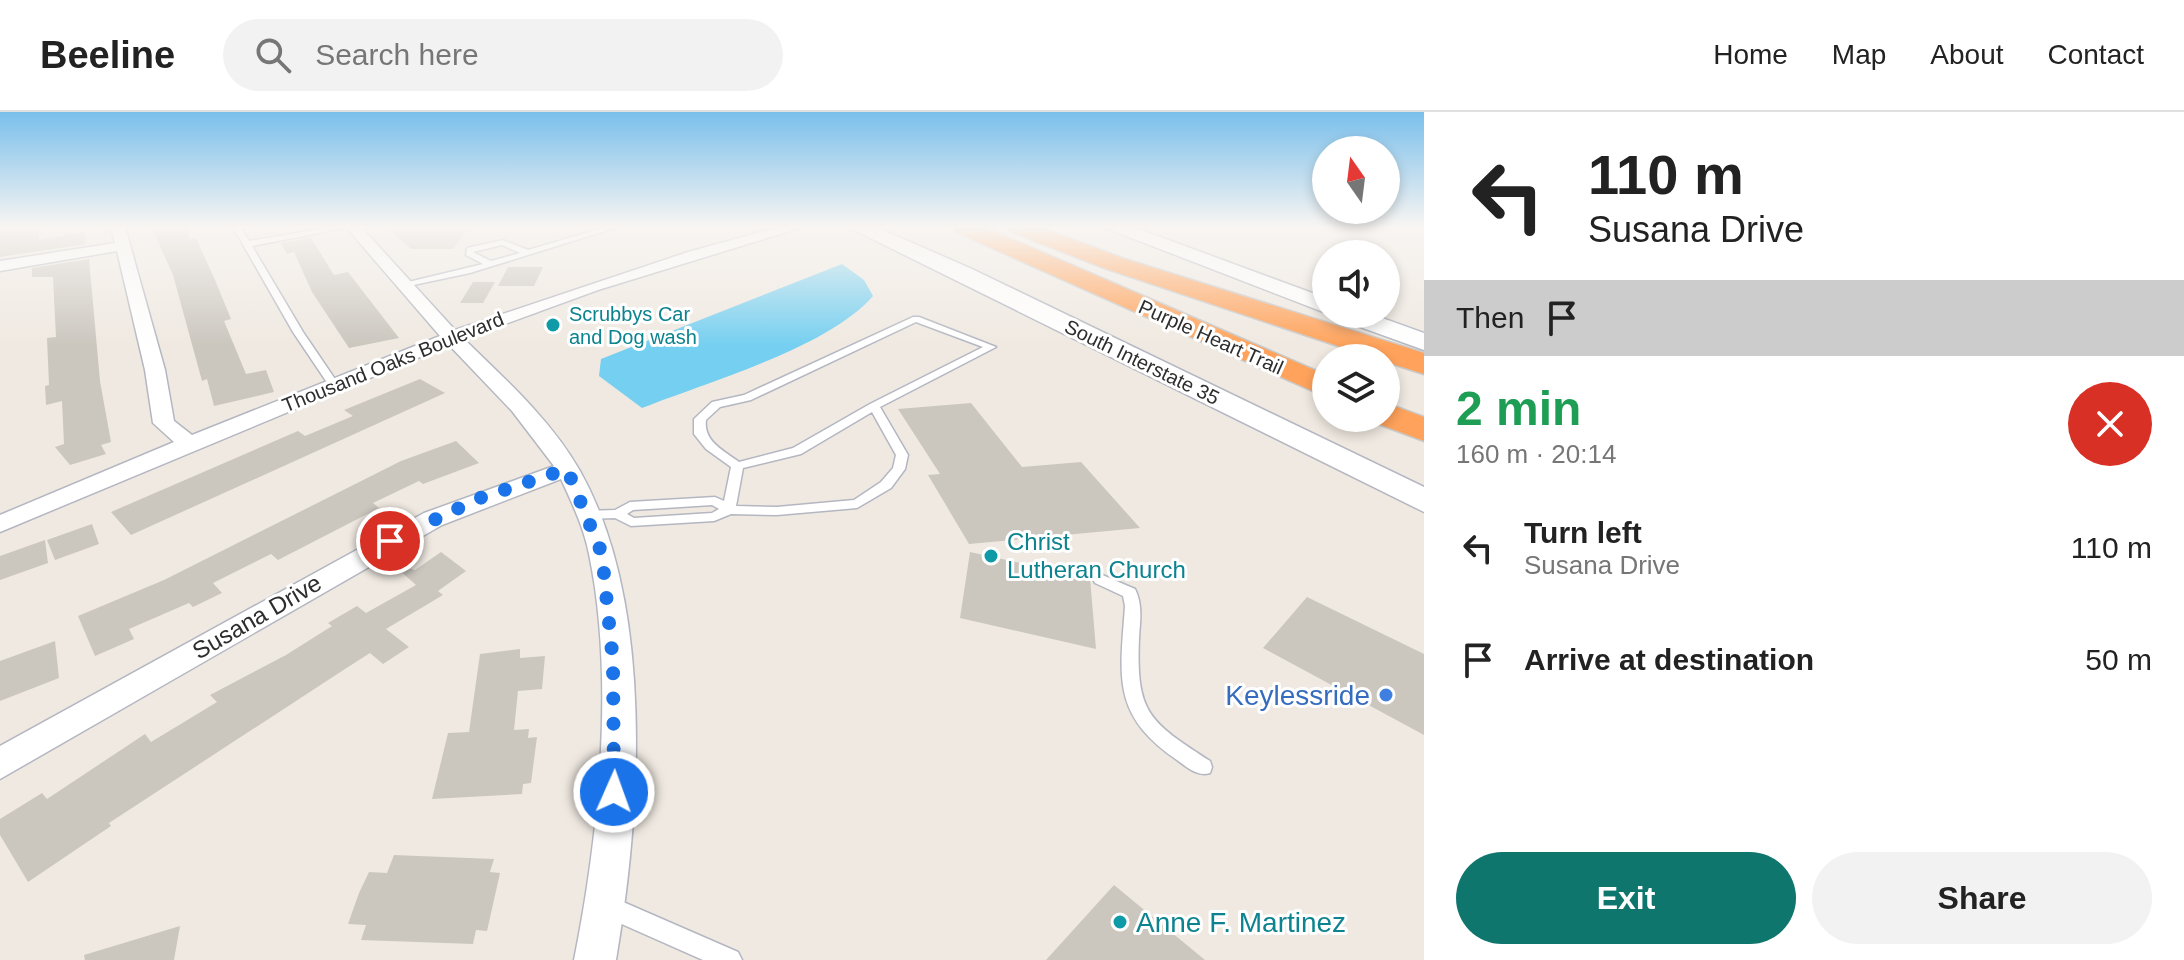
<!DOCTYPE html>
<meta charset="utf-8">
<style>
:root{--surface:#fff;--page:#f2f2f2;--text:#222;--muted:#767676;--line:#e0e0e0;--accent:#0f766e}
body{margin:0;font-family:Helvetica,sans-serif;background:var(--page);color:var(--text);height:100vh;display:flex;flex-direction:column;font-size:30px;white-space:nowrap}
*{box-sizing:border-box;margin:0}
p{font-size:26px;color:var(--muted)}
.icon{flex:none;width:44px;height:44px;fill:none;stroke:currentColor;stroke-width:2;stroke-linecap:round;stroke-linejoin:round}
.map{position:relative;flex:1;overflow:hidden}
.details{display:flex;flex-direction:column;background:var(--surface);width:760px}
.details>*{flex:none}
.guide{background:#fff;color:var(--text);overflow:hidden}
.needle{width:52px;rotate:346deg}
.fabs{position:absolute;left:1312px;top:24px;display:grid;gap:16px}
.fabs a{display:grid;place-items:center;width:88px;height:88px;border-radius:50%;background:var(--surface);box-shadow:0 4px 12px #0003;font-size:40px}
.pin{position:absolute;display:grid;place-items:center;width:68px;height:68px;color:#fff;margin:-34px;border:4px solid #fff;border-radius:50%;box-shadow:0 2px 8px #0007}
.me{position:absolute;width:88px;margin:-44px;rotate:2deg;stroke-linejoin:round;filter:drop-shadow(0 0 6px #0008)}
.turn{display:flex;align-items:center;gap:28px;height:168px;padding:0 32px;font-size:36px}
.turn .icon{width:104px;height:104px;stroke-width:2.5}
.turn b{display:block;font-size:56px;line-height:68px}
.then{display:flex;align-items:center;height:76px;padding:0 32px;background:#0003;gap:16px;font-size:30px}
.round{display:grid;place-items:center;flex:none;width:84px;height:84px;border-radius:42px;background:var(--page)}
.summary{display:flex;align-items:center;justify-content:space-between;height:136px;padding:0 32px}
h1{font-size:48px;font-weight:600;line-height:60px;color:#1e9e55}
.action{display:flex;gap:16px;margin-top:auto;padding:16px 32px}
.action a{flex:1;height:92px;border-radius:48px;background:var(--accent);color:#fff;font-size:32px;font-weight:600;line-height:92px;text-align:center}
.action a+a{background:var(--page);color:var(--text)}
ul{padding:0;list-style:none}
li{display:flex;align-items:center;gap:24px;height:112px;padding:0 32px}
li div{flex:1}
li b{display:block;font-size:30px}
li em{font-style:normal}
header{display:flex;align-items:center;gap:48px;box-sizing:border-box;height:112px;padding:0 40px;background:var(--surface);border-bottom:2px solid var(--line)}
header strong{font-size:38px}
nav{display:flex;gap:44px;margin-inline-start:auto;font-size:28px}
.search{width:560px;height:72px;background:var(--page);display:flex;align-items:center;gap:20px;box-sizing:border-box;padding:0 28px;border-radius:44px;color:var(--muted);font-size:30px}
main{display:flex;flex:1;min-height:0}
.map>svg:first-child{display:block}
</style>
<header>
<strong>Beeline</strong>
<div class="search"><svg class="icon" aria-label="search" viewBox="0 0 24 24"><circle cx="10" cy="10" r="6"/><path d="M15 15l6 6"/></svg>Search here</div>
<nav><a>Home</a><a>Map</a><a>About</a><a>Contact</a></nav>
</header>
<main>
<div class="map">
<svg width="1424" height="848" viewBox="0 0 1424 848">
<rect width="100%" height="100%" fill="#efe9e1"/>
<!-- water -->
<path fill="#75cff0" d="M842 152 864 168 873 184C828 236 707 270 642 296L599 264 601 247Z"/>
<!-- building -->
<path fill="#cbc7bf" d="M0 115H39V128L84 120 86 132 0 145Z
M185 115 190 127 196 126 215 168 231 207 224 209 246 262 266 258 274 280 214 294 207 267 202 269 173 163 153 118Z
M387 115H469L453 137H411Z
M311 126 334 163 348 160 399 226 349 236 312 180 294 140 287 142 281 131Z
M89 147 100 269 111 330 101 333 106 342 70 353 55 335 64 332 62 289 46 293 45 274 49 273 47 226 56 225 53 165H32V156Z
M508 155H543L534 174H498Z
M473 170H495L483 191H460Z
M420 267 445 281 131 423 111 400 298 319 305 324 353 304 344 298Z
M971 291 1022 355 1081 350 1140 416 969 432 928 363 940 362 898 297Z
M456 329 479 351 423 372 419 369 373 391 379 396 278 448 271 442 213 471 222 481 193 495 189 491 129 517 134 527 95 544 78 504 164 468 401 349Z
M92 412 99 432 55 448 47 428Z
M45 428 48 451 0 468V444Z
M441 440 466 459 438 479 443 483 386 517 409 535 383 552 370 541 345 557 109 711 111 714 28 770 0 723V707L42 681 47 687 145 622 151 630 217 590 210 583 286 543 332 514 328 511 357 494 366 501 416 473 390 450 415 458Z
M970 440 1090 466 1096 537 960 506Z
M1307 485 1424 542V623L1263 536Z
M55 529 59 566 0 589V549Z
M520 537V546L545 544 542 577 518 579 514 618 529 617 528 626 537 625 531 671 523 672 522 682 432 687 448 621 469 620 480 542Z
M394 743 494 747 490 760 500 761 487 819 476 818 473 832 361 828 366 813 348 812 359 781 369 760 387 761Z
M1114 773 1205 848H1046Z
M180 814 174 848H85L84 843Z"/>
<g fill="none" stroke-linecap="round" stroke-linejoin="round">
<!-- lane casing -->
<g stroke="#b4b7c1" stroke-width="3">
<path id="lane" d="M233 115H241L249 129 333 115H351L252 134 303 220 339 273 338 275H330L293 220Z
M606 115H618L470 161 404 175 400 172 483 152 466 143 467 136 503 128 528 138ZM502 133 520 141 491 149 473 140Z
M913 205H919L996 235 880 295 908 343 905 357 891 376 857 396 777 403 731 402 714 409 631 414 615 406 586 407 579 403 586 399 615 398 630 390 715 385 724 389 731 355 706 337 694 322V307L712 290 744 283ZM916 210 983 235 870 292 793 336 739 350C724 339 703 329 706 308L720 295 751 288ZM872 300 896 343 893 356 881 370 854 388 777 395 736 394 743 356 801 342ZM712 393 719 397 712 401 634 406 627 402 633 398Z
M1100 462 1135 477C1143 493 1140 509 1139 526 1136 601 1148 609 1210 649L1212 655 1210 661C1197 665 1187 655 1177 648 1111 603 1120 565 1125 494L1123 484 1095 471 1093 467Z
M607 783 738 840 742 848H703L599 802 596 794 599 786Z"/>
</g>
<!-- street casing -->
<g stroke="#b4b7c1" stroke-width="3">
<path id="street" d="M111 115H125L165 258 174 309 192 323 440 224 346 115H361L455 218 688 140 779 115H803L598 178 464 227C505 267 551 308 580 359 655 492 641 701 616 848H574C599 724 615 566 589 442 584 416 572 391 561 367L442 413 0 667V634L424 401 554 354 512 299 449 233 0 420V403L174 330 153 311 145 258 117 139 0 159V149L115 131Z"/>
</g>
<!-- secondary casing -->
<g stroke="#b4b7c1" stroke-width="3">
<path id="secondary" d="M848 115H876L972 157 1424 375V400Z
M1103 115H1133L1326 186V201Z
M1334 202H1371L1424 221V238L1338 207Z"/>
</g>
<!-- highway casing -->
<g stroke="#c9c9c9" stroke-width="3">
<path id="highway" d="M953 115H984L1326 263V285L956 120Z
M1008 115H1041L1122 146 1424 241V262L1386 250V246H1374L1104 156 1011 120Z
M1386 291 1424 305V329L1373 310 1371 306H1386Z"/>
</g>
<!-- lane -->
<use href="#lane" fill="#fff" fill-rule="evenodd"/>
<!-- street -->
<use href="#street" fill="#fff" fill-rule="evenodd"/>
<!-- secondary -->
<use href="#secondary" fill="#fff" fill-rule="evenodd"/>
<!-- highway -->
<use href="#highway" fill="#ffa35c" fill-rule="evenodd"/>
</g>
<!-- sky -->
<linearGradient id="sky" x2="0" y2="1"><stop stop-color="#7abfeb"/><stop offset="0.49" stop-color="#f8f5f2"/><stop offset="1" stop-color="#f8f5f2" stop-opacity="0"/></linearGradient>
<rect width="1424" height="234" fill="url(#sky)"/>
<g fill="none" stroke-linecap="round" stroke-linejoin="round">
<!-- route -->
<path stroke="#1a73e8" stroke-width="14" stroke-dasharray="0 25.2" d="M390 429 480 386 567 357 602 442 613 550 614 680"/>
</g>
<!-- markers -->
<g fill="#0f9aa8" stroke="#fff" stroke-width="3">
<circle cx="553" cy="213" r="8"/>
<circle cx="991" cy="444" r="8"/>
<circle cx="1120" cy="810" r="8"/>
</g>
<circle fill="#3f7fe0" stroke="#fff" stroke-width="3" cx="1386" cy="583" r="8"/>
<g text-anchor="middle" stroke-width="6" stroke-linejoin="round" paint-order="stroke">
<!-- far-culture labels -->
<g font-size="20" fill="#0d838f" stroke="#fff" text-anchor="start">
<text x="569" y="209">Scrubbys Car<tspan x="569" dy="23">and Dog wash</tspan></text>
</g>
<!-- far-street labels -->
<g font-size="20" fill="#2e2e2e" stroke="#fff">
<text transform="translate(1211 225) rotate(24)" y="7">Purple Heart Trail</text>
<text transform="translate(393 250) rotate(-22)" y="7">Thousand Oaks Boulevard</text>
<text transform="translate(1142 250) rotate(26)" y="7">South Interstate 35</text>
</g>
<!-- culture labels -->
<g font-size="24" fill="#0d838f" stroke="#fff" text-anchor="start">
<text x="1007" y="438">Christ<tspan x="1007" dy="28">Lutheran Church</tspan></text>
</g>
<!-- street labels -->
<g font-size="24" fill="#2e2e2e" stroke="#fff">
<text transform="translate(257 505) rotate(-30)" y="8">Susana Drive</text>
</g>
<!-- near-shop labels -->
<g font-size="28" fill="#366cbe" stroke="#fff" text-anchor="end">
<text x="1370" y="593">Keylessride</text>
</g>
<!-- near-culture labels -->
<g font-size="28" fill="#0d838f" stroke="#fff" text-anchor="start">
<text x="1136" y="820">Anne F. Martinez</text>
</g>
</g>
</svg>
<div class="fabs">
<a><svg class="needle" viewBox="-14 -14 28 28"><path d="M0-13l5 13h-10z" fill="#e53935"/><path d="M0 13l5-13h-10z" fill="#767676"/></svg></a>
<a><svg class="icon" aria-label="sound" viewBox="0 0 24 24"><path d="M4 9h4l5-4v14l-5-4H4zM17 9q2 3 0 6"/></svg></a>
<a><svg class="icon" aria-label="layers" viewBox="0 0 24 24"><path d="M12 4l9 5-9 5-9-5zM3 14l9 5 9-5"/></svg></a>
</div>
<div class="pin" style="left:390px;top:429px;background:#d93025"><svg class="icon" aria-label="arrive" viewBox="0 0 24 24"><path d="M6 21V4h12l-3 4 3 4H6"/></svg></div>
<svg class="me" style="left:614px;top:680px" viewBox="-20 -20 40 40"><circle r="17" fill="#1a73e8" stroke="#fff" stroke-width="3"/><path d="M0-11L8 9 0 5-8 9z" fill="#fff"/></svg>
</div>
<section class="details">
<div class="guide">
<div class="turn"><svg class="icon" aria-label="left" viewBox="0 0 24 24"><path d="M17 20v-9H6M10 6l-5 5 5 5"/></svg><div><b>110 m</b>Susana Drive</div></div>
<div class="then">Then<svg class="icon" aria-label="arrive" viewBox="0 0 24 24"><path d="M6 21V4h12l-3 4 3 4H6"/></svg></div>
</div>
<div class="summary"><div><h1>2 min</h1><p>160 m · 20:14</p></div><a class="round" style="background:#d93025;color:#fff"><svg class="icon" aria-label="close" viewBox="0 0 24 24"><path d="M6 6l12 12M18 6L6 18"/></svg></a></div>
<ul>
<li><svg class="icon" aria-label="left" viewBox="0 0 24 24"><path d="M17 20v-9H6M10 6l-5 5 5 5"/></svg><div><b>Turn left</b><p>Susana Drive</p></div><em>110 m</em></li>
<li><svg class="icon" aria-label="arrive" viewBox="0 0 24 24"><path d="M6 21V4h12l-3 4 3 4H6"/></svg><div><b>Arrive at destination</b></div><em>50 m</em></li>
</ul>
<div class="action"><a>Exit</a><a>Share</a></div>
</section>
</main>
